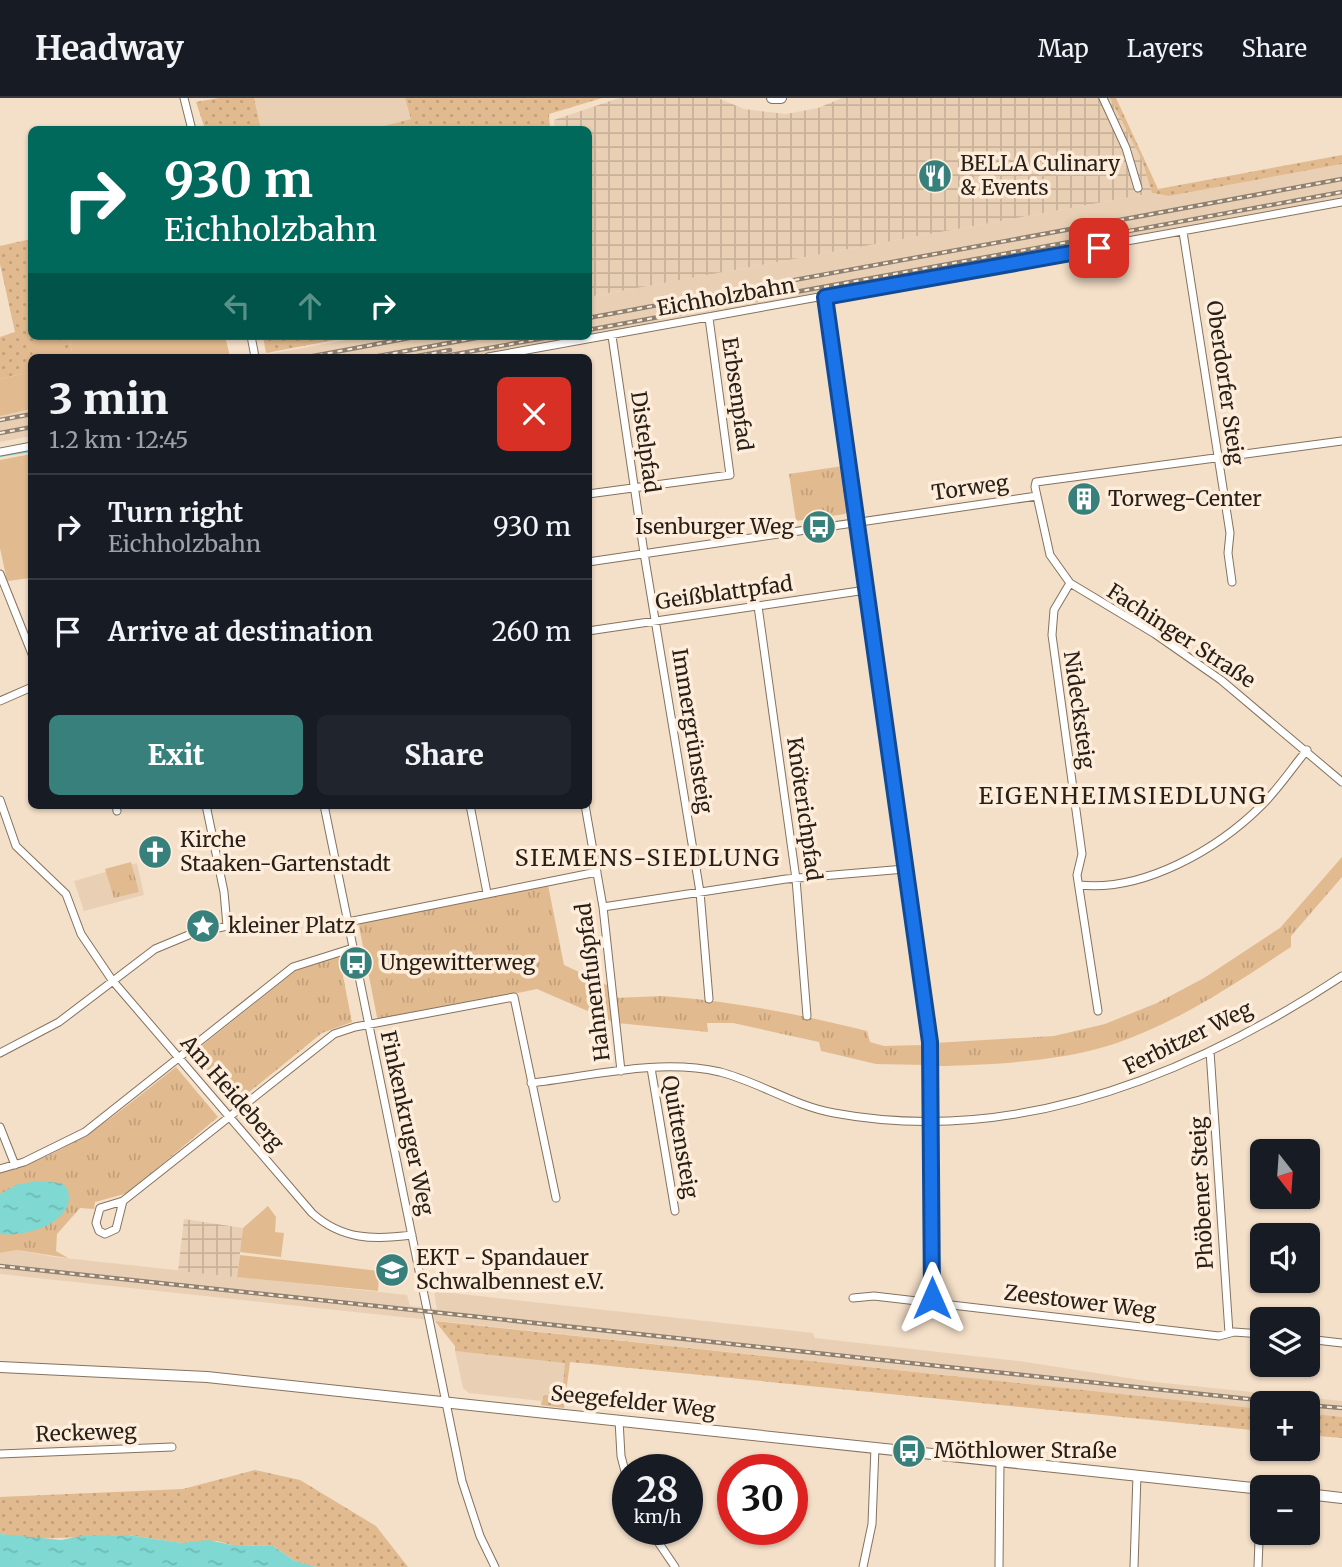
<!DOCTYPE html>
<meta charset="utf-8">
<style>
:root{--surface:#171b24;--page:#20242c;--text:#f1f3f6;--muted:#9ea1a6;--line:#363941;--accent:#38807b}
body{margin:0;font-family:Merriweather,serif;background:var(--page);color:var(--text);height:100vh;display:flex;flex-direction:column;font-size:26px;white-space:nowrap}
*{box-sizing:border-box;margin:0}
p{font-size:23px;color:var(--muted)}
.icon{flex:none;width:38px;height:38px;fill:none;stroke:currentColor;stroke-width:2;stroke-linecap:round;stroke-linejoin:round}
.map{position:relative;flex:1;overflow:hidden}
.details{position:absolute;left:28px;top:256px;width:564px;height:455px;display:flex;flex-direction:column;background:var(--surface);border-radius:10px;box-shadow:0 2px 5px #0004}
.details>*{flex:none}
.hud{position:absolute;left:28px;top:28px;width:564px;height:214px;border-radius:10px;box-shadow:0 2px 5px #0004;background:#00695c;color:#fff;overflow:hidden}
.needle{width:46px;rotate:163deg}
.controls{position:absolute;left:1250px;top:1041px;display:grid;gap:14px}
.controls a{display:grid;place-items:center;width:70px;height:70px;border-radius:10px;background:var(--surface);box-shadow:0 2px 5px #0004;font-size:35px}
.speed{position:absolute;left:612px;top:1356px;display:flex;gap:14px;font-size:35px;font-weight:700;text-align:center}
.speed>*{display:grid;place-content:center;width:91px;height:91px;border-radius:50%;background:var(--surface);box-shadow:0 2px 5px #0004;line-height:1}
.speed small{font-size:18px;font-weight:400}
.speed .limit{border:10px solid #d22;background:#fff;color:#111}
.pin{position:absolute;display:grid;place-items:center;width:60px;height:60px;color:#fff;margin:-30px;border-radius:14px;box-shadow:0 4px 10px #0006}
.me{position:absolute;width:77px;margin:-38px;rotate:0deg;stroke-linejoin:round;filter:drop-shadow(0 0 5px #0008)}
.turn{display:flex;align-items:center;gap:24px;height:147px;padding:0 21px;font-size:32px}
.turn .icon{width:91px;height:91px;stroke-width:2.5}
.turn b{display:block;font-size:49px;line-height:60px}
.lanes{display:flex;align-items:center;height:66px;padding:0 21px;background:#0003;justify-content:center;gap:35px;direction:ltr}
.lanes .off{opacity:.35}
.round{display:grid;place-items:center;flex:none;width:74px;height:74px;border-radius:10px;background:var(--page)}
.head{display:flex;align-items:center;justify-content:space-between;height:119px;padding:0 21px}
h1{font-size:42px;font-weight:800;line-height:52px}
.button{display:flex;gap:14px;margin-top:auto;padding:14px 21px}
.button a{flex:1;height:80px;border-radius:10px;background:var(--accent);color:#fff;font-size:28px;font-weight:800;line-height:80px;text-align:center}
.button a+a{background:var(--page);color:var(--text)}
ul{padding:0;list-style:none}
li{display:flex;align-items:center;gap:21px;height:105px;padding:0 21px;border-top:2px solid var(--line)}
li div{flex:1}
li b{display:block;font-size:26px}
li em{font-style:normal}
header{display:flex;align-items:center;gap:42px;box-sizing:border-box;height:98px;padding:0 35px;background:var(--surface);border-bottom:2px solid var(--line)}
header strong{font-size:33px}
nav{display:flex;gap:38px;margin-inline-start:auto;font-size:24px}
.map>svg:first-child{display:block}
</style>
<header>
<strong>Headway</strong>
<nav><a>Map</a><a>Layers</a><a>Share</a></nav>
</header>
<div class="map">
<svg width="1342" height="1469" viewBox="0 0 1342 1469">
<defs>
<pattern id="industrial-grid" width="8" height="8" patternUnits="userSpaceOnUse" patternTransform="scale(1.75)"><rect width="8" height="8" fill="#e9d0b4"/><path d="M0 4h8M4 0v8" fill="none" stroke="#c8b29a"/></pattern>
<pattern id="grass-dots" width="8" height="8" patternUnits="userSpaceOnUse" patternTransform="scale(1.75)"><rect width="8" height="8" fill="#e2ba8f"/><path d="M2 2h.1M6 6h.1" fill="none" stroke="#c2a07b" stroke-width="1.8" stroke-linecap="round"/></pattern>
<pattern id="park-tufts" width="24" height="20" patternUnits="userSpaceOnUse" patternTransform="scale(1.75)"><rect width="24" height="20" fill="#e2ba8f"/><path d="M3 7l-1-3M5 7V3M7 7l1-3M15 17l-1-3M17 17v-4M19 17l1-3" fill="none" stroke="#c2a07b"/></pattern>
<pattern id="water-ripples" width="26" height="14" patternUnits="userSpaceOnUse" patternTransform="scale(1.75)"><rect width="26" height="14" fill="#7fd8d2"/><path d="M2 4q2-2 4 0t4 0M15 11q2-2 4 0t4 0" fill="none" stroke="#6eb9b4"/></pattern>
</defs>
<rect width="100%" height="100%" fill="#f4dfc8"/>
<!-- built -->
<path fill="#e9d0b4" d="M254 0H405L412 21 372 31H261Z
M1342 66V101L588 237V199L1152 95 1169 98Z
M369 238H580L466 259H266L269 256Z
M31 311V338L0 344V318Z
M137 765 144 797 84 813 74 783Z
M17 1152 55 1159 407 1197 410 1208 437 1211 434 1193 813 1235 815 1240 1019 1263 1154 1284 1342 1303V1319L1307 1315V1306H1262V1311L0 1176V1155Z
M455 1253 569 1264 564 1310 541 1307V1303L469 1295 463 1290Z"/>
<!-- industrial -->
<path fill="url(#industrial-grid)" d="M619 0H718L744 11 786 16 818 10 842 0H1110L1142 62 1152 95 588 199V32L555 31 554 22Z
M184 1121 243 1130 237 1179 178 1173Z"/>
<!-- grass -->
<path fill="url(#grass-dots)" d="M219 0H254L261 31H205L196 4Z
M405 0H602L549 16 550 31H372L411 21Z
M1110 0H1116L1158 91 1342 57V66L1169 98 1152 95 1142 62Z
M31 141 32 238H69L73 259H32L31 274 0 281V239L15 234 0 166V148Z
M263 238H356L266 255Z
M435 1223 1262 1311V1333L570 1264 564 1310 541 1307 544 1297H562L565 1265 455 1253V1248Z
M1307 1315 1342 1319V1340L1307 1337Z
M255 1372 300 1382 376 1428 408 1469H316L295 1463 273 1448 232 1447 217 1443 182 1445 128 1437 33 1441 0 1436V1399L183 1391Z"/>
<!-- park -->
<path fill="url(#park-tufts)" d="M843 368 849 411 845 416 796 423 789 376Z
M1342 759V779L1291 838V849C1236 885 1180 923 1117 945 1065 963 993 967 937 968L935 945 1054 938 1105 926 1157 905 1204 880 1280 830Z
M131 764 139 794 114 800 105 771Z
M548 787 564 867 609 888 613 924 537 891 381 923 377 919 359 828 361 824Z
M339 858 352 924 322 935 232 1008 189 958 295 873Z
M662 898C732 903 799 916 867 933L870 944 884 948 924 947 926 967 876 966 821 953 819 944 733 925H707L708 934 617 925 614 900Z
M176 969 218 1019 128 1095 95 1104 94 1111 80 1110 57 1136 56 1153 68 1160 17 1152 0 1155V1074C70 1058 121 1012 176 969Z"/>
<!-- garden -->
<path fill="#e2ba8f" d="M69 238H225L230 259H73Z
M59 239 63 259H33L31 244Z
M31 274V311L0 318V281Z
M31 356V480L7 483 0 450V362Z
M268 1108 276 1119 275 1134 284 1135 281 1159 240 1154 243 1130Z
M240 1157 379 1173 378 1193 237 1179Z"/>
<!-- water -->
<path fill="url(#water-ripples)" d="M40 1083 61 1085 67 1090C80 1124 24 1140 0 1136V1096L18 1086Z
M0 1436 61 1442 82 1438 128 1437 182 1445 208 1442 232 1447 273 1448 295 1463 316 1469H0Z"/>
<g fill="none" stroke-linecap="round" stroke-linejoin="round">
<!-- stream -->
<path stroke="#7fd8d2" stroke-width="2" d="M0 358 32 353"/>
<!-- street casing -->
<g stroke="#85725e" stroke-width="9">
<path id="street" d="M184 0 192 32
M1103 0 1126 50 1138 90
M1183 134 1230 435 1228 455 1232 484
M825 199 930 944 932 1205
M251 238 255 259
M612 238 644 455 700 794 709 901
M488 259 1342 104
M1342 343 1036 384 1035 389 1050 457 1070 485 1155 536 1221 582 1342 684
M0 354 32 348
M588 396 730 377 709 220
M588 464 1037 398
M0 476 32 556
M1070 485 1054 512 1052 537 1082 756 1077 777 1098 913
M758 508 796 781 807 918
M588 533 866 492
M0 603 32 589
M0 702 16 748 66 796 81 836 112 882 312 1115C342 1142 374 1142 412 1137
M116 707 117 713
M324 707 462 1383 480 1438 495 1469
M470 707 487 795
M585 707 603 809 621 973
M1079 787C1144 794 1218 751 1262 707 1279 690 1292 670 1307 652
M603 809 786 781 905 771
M348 824 597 774
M1210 953 1229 1235
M0 955 59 924 155 851 191 836 227 828 224 794 206 707
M651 970 675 1113
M531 985C593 978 658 960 720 974 759 984 794 1008 834 1015 1017 1049 1192 977 1342 878
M0 1029 15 1067
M0 1071 24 1064 85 1034 293 869 353 850
M123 1103 116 1131 105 1136 99 1133 96 1125 100 1110 123 1103 334 936 355 929 514 899 556 1100
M853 1200 874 1198 1219 1238 1234 1234 1262 1236
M1307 1241 1342 1245
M619 1322 621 1358 628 1385
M0 1356 172 1349
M650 1432 675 1469
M863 1469 872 1426 875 1349
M999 1469 1000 1363
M1134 1469 1137 1377
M1258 1469 1261 1391"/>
</g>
<!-- secondary casing -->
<g stroke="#85725e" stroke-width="12">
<path id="secondary" d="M772 0H781
M0 1269 207 1279 1262 1391
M1307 1396 1342 1400"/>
</g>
<!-- street -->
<use href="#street" stroke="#fff" stroke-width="7"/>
<!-- secondary -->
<use href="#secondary" stroke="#fff" stroke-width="10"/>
<!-- rail casing -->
<g stroke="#8f8171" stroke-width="4.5">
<path id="rail" d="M588 220 1342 81
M588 232 1342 94
M308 259 420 238
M373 259 487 238
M412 259 450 252
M440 259 555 238
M0 322 32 316
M0 335 32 329
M0 1168 1295 1306
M1307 1307 1342 1310"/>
</g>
<!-- rail -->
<use href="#rail" stroke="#feeddb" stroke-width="2" stroke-dasharray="5" stroke-linecap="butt"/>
</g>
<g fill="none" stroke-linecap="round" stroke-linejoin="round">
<!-- route casing -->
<g stroke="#114b97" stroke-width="18">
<path id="route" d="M932 1200 930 944 825 199 1099 150"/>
</g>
<!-- route -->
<use href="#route" stroke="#1a73e8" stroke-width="12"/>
</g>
<!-- icons -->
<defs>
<g id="restaurant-disc" transform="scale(1.75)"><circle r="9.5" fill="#38807b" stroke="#feeddb"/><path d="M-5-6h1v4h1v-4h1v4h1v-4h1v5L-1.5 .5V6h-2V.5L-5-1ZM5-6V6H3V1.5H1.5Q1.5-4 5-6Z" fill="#fff"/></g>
<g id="building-disc" transform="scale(1.75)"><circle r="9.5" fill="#38807b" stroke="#feeddb"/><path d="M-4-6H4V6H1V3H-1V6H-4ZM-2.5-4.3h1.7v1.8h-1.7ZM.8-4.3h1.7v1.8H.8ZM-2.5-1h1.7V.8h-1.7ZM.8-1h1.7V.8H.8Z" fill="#fff"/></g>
<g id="bus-disc" transform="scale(1.75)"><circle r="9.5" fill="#38807b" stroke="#feeddb"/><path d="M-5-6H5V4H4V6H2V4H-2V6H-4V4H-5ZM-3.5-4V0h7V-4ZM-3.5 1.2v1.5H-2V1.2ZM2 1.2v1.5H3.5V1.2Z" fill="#fff"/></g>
<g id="church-disc" transform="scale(1.75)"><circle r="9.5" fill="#38807b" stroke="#feeddb"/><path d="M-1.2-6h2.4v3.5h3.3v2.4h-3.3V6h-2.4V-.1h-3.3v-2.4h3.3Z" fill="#fff"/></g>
<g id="sight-disc" transform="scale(1.75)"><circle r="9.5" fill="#38807b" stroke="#feeddb"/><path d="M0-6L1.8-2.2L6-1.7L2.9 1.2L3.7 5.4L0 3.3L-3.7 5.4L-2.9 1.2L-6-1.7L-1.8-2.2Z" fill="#fff"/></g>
<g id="school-disc" transform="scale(1.75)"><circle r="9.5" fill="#38807b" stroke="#feeddb"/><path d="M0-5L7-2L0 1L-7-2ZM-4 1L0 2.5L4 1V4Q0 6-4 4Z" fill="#fff"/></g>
</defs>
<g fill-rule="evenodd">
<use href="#restaurant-disc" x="935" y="78"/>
<use href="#building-disc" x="1084" y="401"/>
<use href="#bus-disc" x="819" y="429"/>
<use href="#church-disc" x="155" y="754"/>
<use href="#sight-disc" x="203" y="828"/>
<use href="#bus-disc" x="356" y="865"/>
<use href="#school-disc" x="392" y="1172"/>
<use href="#bus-disc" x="909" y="1353"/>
</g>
<g text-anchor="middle" stroke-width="7" stroke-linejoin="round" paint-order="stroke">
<!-- poi labels -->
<g font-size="21" fill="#282018" stroke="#feeddb" text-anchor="start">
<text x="960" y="73">BELLA Culinary<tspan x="960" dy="24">&amp; Events</tspan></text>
<text x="1108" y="408">Torweg-Center</text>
<text x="794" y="436" text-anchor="end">Isenburger Weg</text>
<text x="180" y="749">Kirche<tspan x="180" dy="24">Staaken-Gartenstadt</tspan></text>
<text x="228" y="835">kleiner Platz</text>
<text x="380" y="872">Ungewitterweg</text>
<text x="416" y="1167">EKT - Spandauer<tspan x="416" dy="24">Schwalbennest e.V.</tspan></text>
<text x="934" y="1360">Möthlower Straße</text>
</g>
<!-- street labels -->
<g font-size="21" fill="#282018" stroke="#feeddb">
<text transform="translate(726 199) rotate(-10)" y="7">Eichholzbahn</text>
<text transform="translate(1225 285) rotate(82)" y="7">Oberdorfer Steig</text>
<text transform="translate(737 296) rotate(82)" y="7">Erbsenpfad</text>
<text transform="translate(645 344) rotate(82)" y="7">Distelpfad</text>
<text transform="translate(970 390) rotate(-8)" y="7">Torweg</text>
<text transform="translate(724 495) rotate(-8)" y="7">Geißblattpfad</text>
<text transform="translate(1181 538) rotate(33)" y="7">Fachinger Straße</text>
<text transform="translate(1079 612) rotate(82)" y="7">Nidecksteig</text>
<text transform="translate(692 633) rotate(81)" y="7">Immergrünsteig</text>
<text transform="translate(804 711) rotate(82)" y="7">Knöterichpfad</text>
<text transform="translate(593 884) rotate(-97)" y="7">Hahnenfußpfad</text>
<text transform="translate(1188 940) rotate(-26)" y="7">Ferbitzer Weg</text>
<text transform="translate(232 995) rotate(49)" y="7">Am Heideberg</text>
<text transform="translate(407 1025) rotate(78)" y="7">Finkenkruger Weg</text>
<text transform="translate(680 1039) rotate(80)" y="7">Quittensteig</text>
<text transform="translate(1202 1095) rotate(-93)" y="7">Phöbener Steig</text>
<text transform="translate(1080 1204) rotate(7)" y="7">Zeestower Weg</text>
<text transform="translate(633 1304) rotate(6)" y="7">Seegefelder Weg</text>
<text transform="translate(86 1335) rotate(-2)" y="7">Reckeweg</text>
</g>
<!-- neighbourhood labels -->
<g font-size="23" letter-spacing="2" fill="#282018" stroke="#feeddb">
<text x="1123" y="706">EIGENHEIMSIEDLUNG</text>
<text x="648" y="768">SIEMENS-SIEDLUNG</text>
</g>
</g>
</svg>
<div class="controls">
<a><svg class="needle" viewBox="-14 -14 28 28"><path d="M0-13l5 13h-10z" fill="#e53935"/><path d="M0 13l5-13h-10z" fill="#9ea1a6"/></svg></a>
<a><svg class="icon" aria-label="sound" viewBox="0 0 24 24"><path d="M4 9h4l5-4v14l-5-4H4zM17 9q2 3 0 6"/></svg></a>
<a><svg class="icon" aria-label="layers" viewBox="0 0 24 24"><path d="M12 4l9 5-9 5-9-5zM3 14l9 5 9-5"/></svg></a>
<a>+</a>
<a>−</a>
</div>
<div class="speed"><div>28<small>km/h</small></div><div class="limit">30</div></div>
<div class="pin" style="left:1099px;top:150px;background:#d93025"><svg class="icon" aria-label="arrive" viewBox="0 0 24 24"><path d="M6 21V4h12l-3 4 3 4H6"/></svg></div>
<svg class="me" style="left:932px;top:1200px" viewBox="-20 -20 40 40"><path d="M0-17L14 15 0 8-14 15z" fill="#1a73e8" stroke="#fff" stroke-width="4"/></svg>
<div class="hud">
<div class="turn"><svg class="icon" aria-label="right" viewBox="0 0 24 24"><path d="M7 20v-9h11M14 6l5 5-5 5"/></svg><div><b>930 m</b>Eichholzbahn</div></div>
<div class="lanes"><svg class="icon off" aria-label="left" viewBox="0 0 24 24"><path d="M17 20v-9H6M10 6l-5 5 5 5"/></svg><svg class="icon off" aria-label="ahead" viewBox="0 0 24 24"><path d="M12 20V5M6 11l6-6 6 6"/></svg><svg class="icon" aria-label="right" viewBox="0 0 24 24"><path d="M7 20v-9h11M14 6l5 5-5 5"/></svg></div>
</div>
<section class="details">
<div class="head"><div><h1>3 min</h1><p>1.2 km · 12:45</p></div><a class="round" style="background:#d93025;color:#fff"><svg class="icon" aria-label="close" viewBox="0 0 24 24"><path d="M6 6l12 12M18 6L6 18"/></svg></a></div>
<ul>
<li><svg class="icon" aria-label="right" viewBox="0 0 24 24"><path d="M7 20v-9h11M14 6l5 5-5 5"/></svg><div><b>Turn right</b><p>Eichholzbahn</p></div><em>930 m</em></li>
<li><svg class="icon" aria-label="arrive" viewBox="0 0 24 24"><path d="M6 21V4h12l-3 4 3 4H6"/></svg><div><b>Arrive at destination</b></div><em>260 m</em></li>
</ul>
<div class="button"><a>Exit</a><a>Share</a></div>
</section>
</div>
